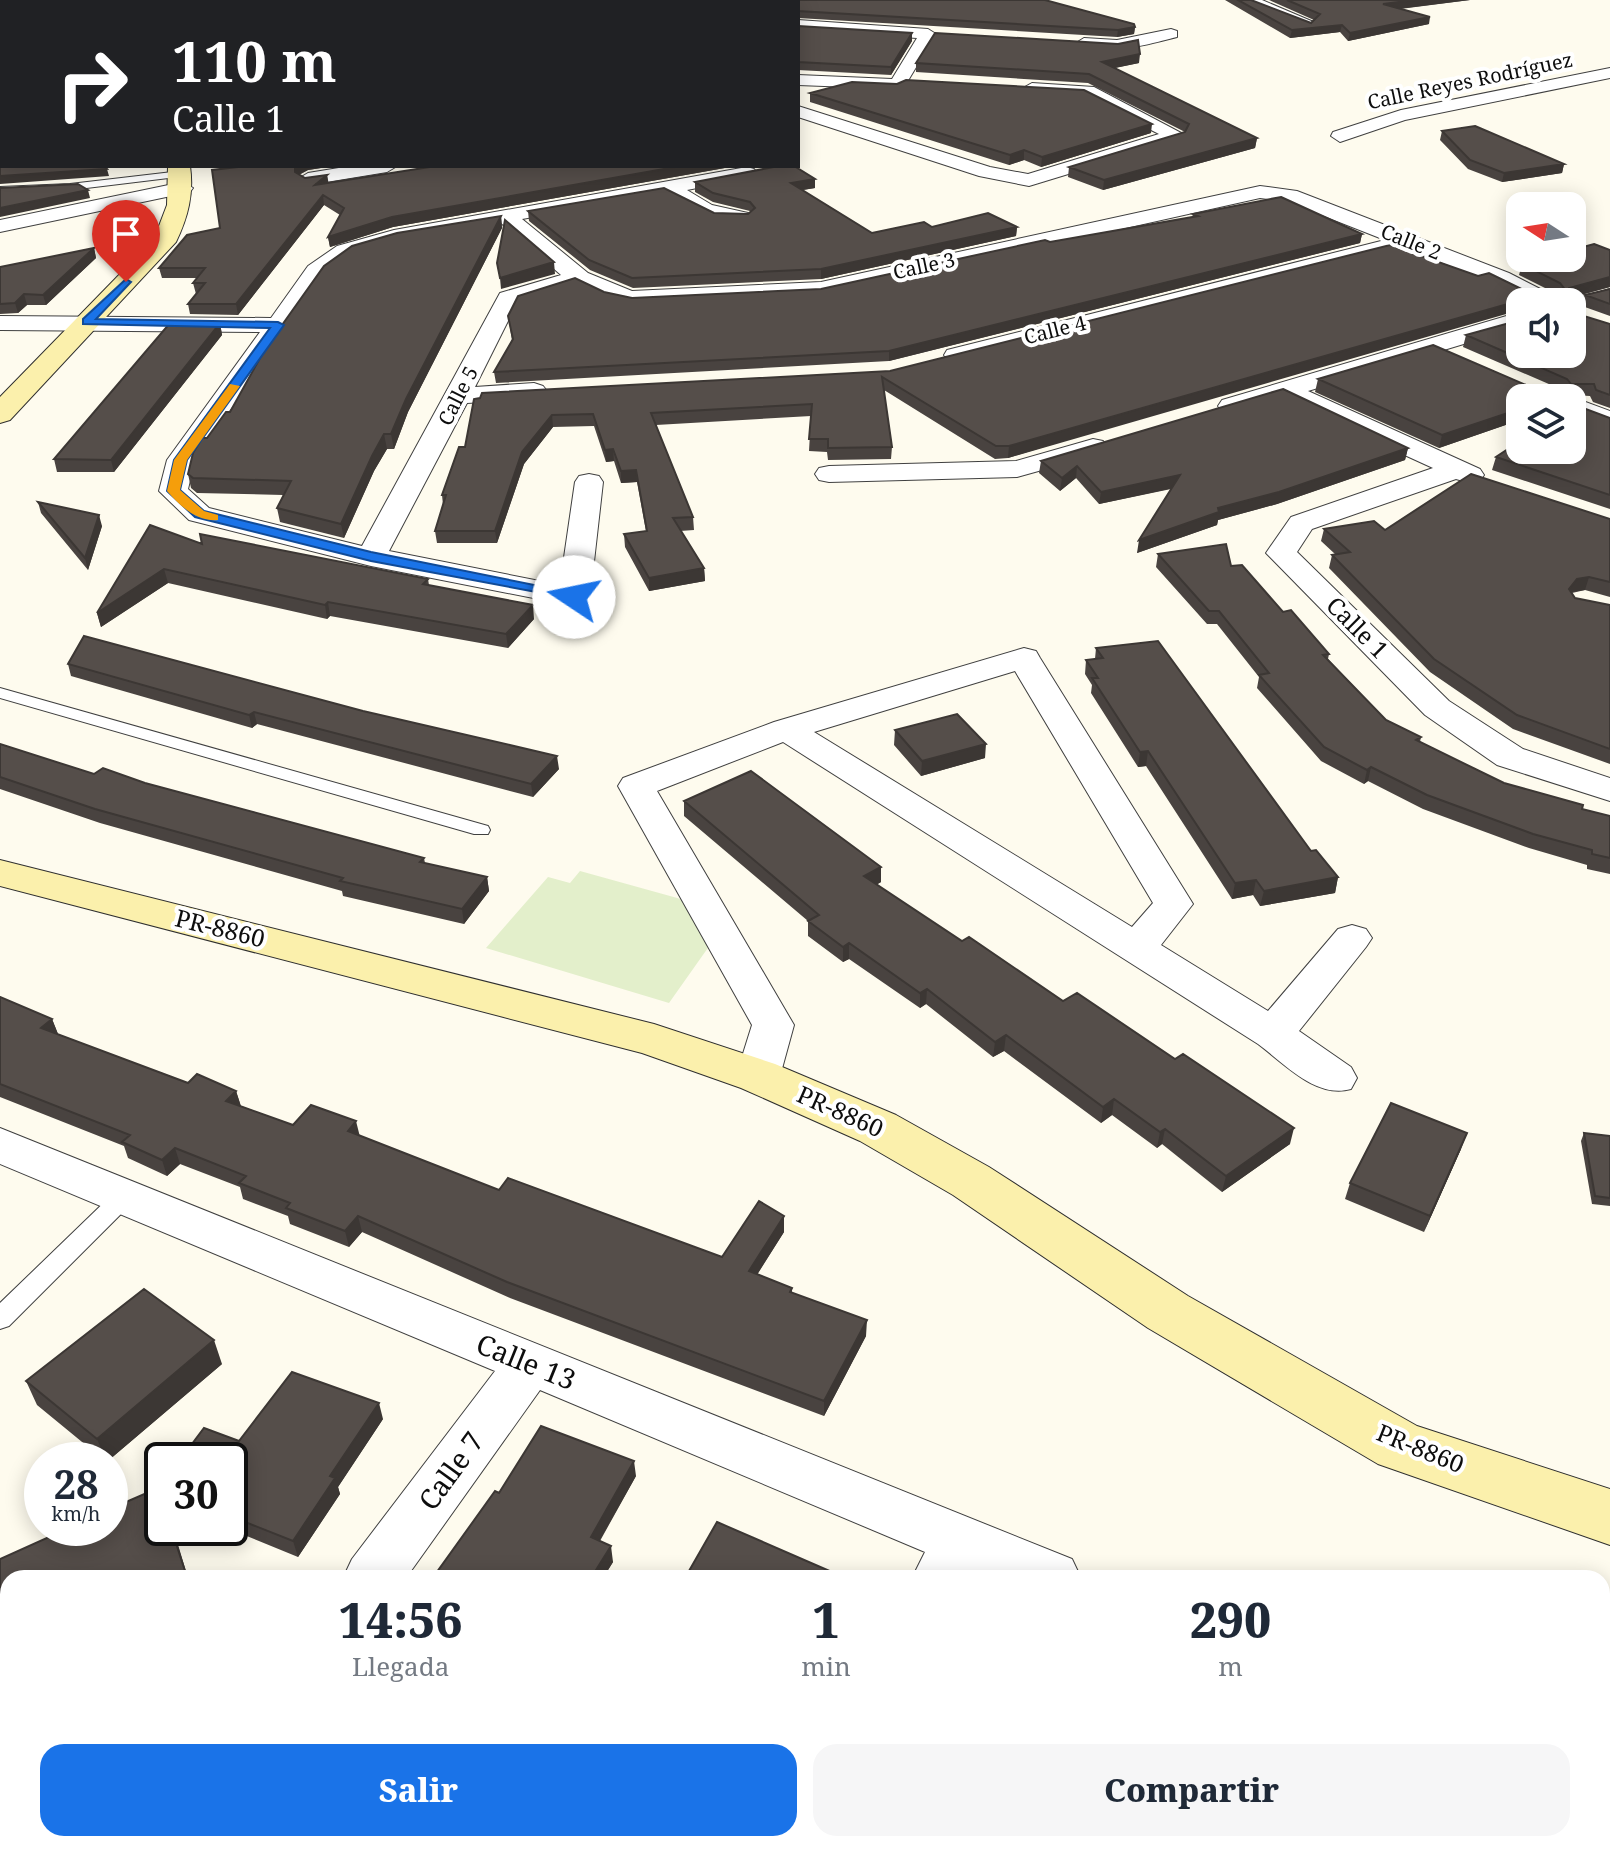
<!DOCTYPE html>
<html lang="es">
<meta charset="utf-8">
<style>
:root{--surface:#fff;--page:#f6f6f7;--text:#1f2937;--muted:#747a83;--accent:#1a73e8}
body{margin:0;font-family:"Noto Serif",serif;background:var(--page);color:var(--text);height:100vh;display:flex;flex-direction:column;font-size:30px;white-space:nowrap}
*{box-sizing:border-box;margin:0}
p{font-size:26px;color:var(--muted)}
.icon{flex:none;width:44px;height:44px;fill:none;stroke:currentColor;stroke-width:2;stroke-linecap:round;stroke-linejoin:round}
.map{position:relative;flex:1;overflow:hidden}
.details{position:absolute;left:0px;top:1570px;width:1610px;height:282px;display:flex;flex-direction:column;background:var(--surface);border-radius:24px 24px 0 0;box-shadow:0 4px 20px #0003}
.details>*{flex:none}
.hud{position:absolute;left:0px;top:0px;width:800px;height:168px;box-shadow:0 4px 20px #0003;background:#202124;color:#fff;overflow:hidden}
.needle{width:52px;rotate:282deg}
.controls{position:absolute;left:1506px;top:192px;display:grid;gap:16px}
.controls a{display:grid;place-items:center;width:80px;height:80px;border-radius:16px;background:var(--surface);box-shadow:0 4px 20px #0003;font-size:40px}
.speed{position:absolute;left:24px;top:1442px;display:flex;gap:16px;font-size:40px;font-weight:700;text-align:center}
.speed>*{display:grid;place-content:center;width:104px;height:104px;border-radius:50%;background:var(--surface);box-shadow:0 4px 20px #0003;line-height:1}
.speed small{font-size:20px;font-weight:400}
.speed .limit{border:4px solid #111;border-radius:12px;background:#fff;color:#111}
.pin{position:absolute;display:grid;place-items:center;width:68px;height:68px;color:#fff;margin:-82px -34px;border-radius:50% 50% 50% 0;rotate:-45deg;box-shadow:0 0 8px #0007}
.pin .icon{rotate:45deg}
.me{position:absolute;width:88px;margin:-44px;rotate:281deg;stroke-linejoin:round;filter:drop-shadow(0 0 6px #0008)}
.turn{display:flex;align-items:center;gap:28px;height:168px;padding:0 40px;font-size:36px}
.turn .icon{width:104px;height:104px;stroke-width:2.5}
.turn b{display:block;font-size:56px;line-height:68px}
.eta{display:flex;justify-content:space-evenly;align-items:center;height:136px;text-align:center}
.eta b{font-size:48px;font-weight:800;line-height:56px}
.action{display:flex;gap:16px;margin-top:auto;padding:16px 40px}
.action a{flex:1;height:92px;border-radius:24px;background:var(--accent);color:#fff;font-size:32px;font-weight:800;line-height:92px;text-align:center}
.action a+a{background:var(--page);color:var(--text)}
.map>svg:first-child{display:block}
</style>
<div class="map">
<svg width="1610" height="1851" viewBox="0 0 1610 1851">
<rect width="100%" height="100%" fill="#fefbee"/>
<!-- pitch -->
<path fill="#e3efcb" d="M580 871 706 906 722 928 669 1003 486 948 548 877 570 883Z"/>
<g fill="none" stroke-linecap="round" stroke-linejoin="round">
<!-- lane casing -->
<g stroke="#404040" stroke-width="2">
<path id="lane" d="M181 171 185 176 70 190 0 193V187L70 184Z
M1610 289V296L1572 306V302H1567Z
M0 688 488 826 490 830 488 834H474L0 698Z
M125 1187 133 1190 137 1196 133 1202 9 1326 0 1329V1303L117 1190Z"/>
</g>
<!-- street casing -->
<g stroke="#404040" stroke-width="2">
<path id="street" d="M1240 0H1262L1316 23 1308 28 1302 26Z
M798 20 928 29 936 34 903 89 798 85V75L892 79 917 38 798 30Z
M1171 29 1177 31V37C1153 43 1095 60 1076 43L1084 38 1117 40Z
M1610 68V78L1405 120 1340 142 1331 136 1333 132 1401 110Z
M1032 83 1094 87 1185 135 1183 139 1029 186 979 176 798 117V106L990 167 1028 174 1159 134 1084 96 1026 92 1023 88Z
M351 166H397L387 172 308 185 298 179 308 173Z
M747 167 754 169 757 173 754 177 687 190 712 205 748 213 752 217 748 221C719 229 688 208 665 194L522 219 588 273 632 291 821 282 1260 186 1297 191 1509 273 1556 297 1560 302H1530L1493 283 1405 248 956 362 947 360 944 355 947 350 1385 240 1286 201 1260 198 821 296 632 305 606 299 576 285 517 303 475 387 534 383 543 386 547 391 543 396 534 399 467 403 389 551 560 585 575 482 579 476 589 474 599 476 603 482 590 597 585 604 574 606 371 566 189 520 159 491 167 460 260 332 0 330V316L271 318 308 266 337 246 394 230ZM501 223 561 275 500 293 362 546 209 508 188 489 195 460 324 276 353 256 398 242Z
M183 182 193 188 190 192 0 232V220Z
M1520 312V327L1308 391 1480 469 1484 475 1480 481 1470 483 1456 479 1312 529 1297 552 1449 701 1523 749 1610 778V801L1497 765 1425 715 1266 553 1291 517 1433 468 1282 399 1231 414 1222 412 1218 406 1222 400Z
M1572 397 1610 411V428L1572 414V398H1569Z
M1093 439 1103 441 1107 447 1103 453 1017 477 829 482 819 480 815 474 819 468 829 466 1016 461Z
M1024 648 1036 651 1040 658 1193 904 1161 945 1268 1011 1338 929 1352 925 1366 929 1372 938 1366 947 1299 1031 1351 1067 1357 1078 1351 1089C1316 1099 1285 1064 1258 1044L783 742 657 791 794 1025 780 1076 774 1087 758 1092 742 1087 736 1076 752 1025 618 786 623 778 774 722ZM1015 671 1153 903 1132 927 814 732Z
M0 1128 1072 1559 1081 1578H987L973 1572 971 1578H912L925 1552 540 1390 406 1578H343L352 1559 495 1371 0 1164Z
M8 1732V1795L0 1798V1735Z
M1602 1765 1610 1768V1832L1602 1829Z
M772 1844H837L834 1851H769Z
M1416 1844H1480L1479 1851H1415Z"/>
</g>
<!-- secondary casing -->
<g stroke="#2f2f2f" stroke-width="2">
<path id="secondary" d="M168 166H190C194 194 188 217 176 242L10 420 0 423V397L154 239 167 205Z
M0 860 654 1024 775 1064 896 1115 989 1167 1188 1296 1417 1426 1610 1489V1545L1378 1464 1148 1328 953 1195 860 1141 741 1088 642 1053 0 886Z"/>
</g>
<!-- lane -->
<use href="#lane" fill="#fff" fill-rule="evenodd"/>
<!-- street -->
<use href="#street" fill="#fff" fill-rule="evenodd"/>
<!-- secondary -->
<use href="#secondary" fill="#fbf0ac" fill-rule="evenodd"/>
</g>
<!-- wall -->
<path fill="#494340" d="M482 0H1045L1135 27 1134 34 1117 37 798 18V2H482Z
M1225 0H1251L1311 23 1314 20 1269 0H1470L1400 9 1429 24 1348 41 1340 32 1290 38Z
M798 26 912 33V41L891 75 798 70Z
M916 63H1139L1114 68 1257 138 1255 148 1103 190 1068 177 1069 167 1185 132 1088 83 916 72Z
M810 93 1151 133 1041 167 1024 160 1009 165 810 102Z
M1442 131 1564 164 1562 173 1502 182 1468 169 1440 140Z
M247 166H334L308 170 299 175 305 178 327 175 328 183 436 166H736L393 227 330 247 328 237 340 215 324 205 238 315 190 314 188 304 196 294 193 283 197 278H162L159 268 220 228Z
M815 179V188L802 190 872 233 932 227H1017L1016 236 821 279 633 288 590 270 529 221 528 211 748 214 751 212 750 211 713 202 695 192V182Z
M1193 214 1362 234 1360 243 889 361 496 383 494 372 512 340 508 316 604 292 632 298 821 289 1050 242 1192 217Z
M501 216 502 228 408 412 394 449H387L374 471 344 538 280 522 277 508 283 495 197 493 191 488 188 474 207 438 230 412Z
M94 248 96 258 46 305H27L18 313 0 314V267Z
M1522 264 1610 287 1569 298 1571 302H1520L1008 458 995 459 884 390 892 447 891 459 828 460 827 452 809 451 811 416 656 425 693 517 694 530 680 531 704 568 705 581 649 591 625 547 624 534 646 531 637 482 621 483 614 461 606 462 594 426 553 427 524 464 497 543H437L435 531 443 505 442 495 465 447 474 399 890 371 1478 276 1532 294H1557L1519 275Z
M1610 289V316L1582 306 1585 295Z
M1574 313 1610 324V408L1593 402 1590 396 1571 395V398H1520V420L1439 448 1315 392 1318 379 1533 388H1558L1463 347 1466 335Z
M220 323 222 335 114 472H57L54 459Z
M1610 418V509L1492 470 1496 457Z
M1408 448 1405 460 1277 504 1218 520 1217 525 1137 553 1171 489 1099 504 1076 478 1060 491 1039 473 1041 461Z
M38 502 102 526 88 570 41 513Z
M1610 519V597L1585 590 1572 593 1575 598 1610 605V764L1513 729 1430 672 1329 568 1332 555 1335 554 1321 541 1324 529 1385 530Z
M202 544 428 579 429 585 534 619 508 648 330 616 327 619 168 583 101 627 97 613Z
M1158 554 1231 566 1283 612 1329 654 1328 659 1386 720 1421 737 1420 742 1504 783 1582 809 1610 816V874L1587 869V865L1529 848 1423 809 1368 781 1364 784 1321 761 1257 688 1259 677 1217 624H1207L1156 567Z
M1096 648 1338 877 1335 893 1260 906 1253 895 1232 899 1146 766 1138 767 1091 693 1092 685 1085 674 1086 660 1095 659Z
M68 664 559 769 533 797 257 724 252 728 71 676Z
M895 730 985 758 921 776 894 745Z
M0 744 94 774 145 783 424 858 425 863 487 877 489 891 464 924 343 896 342 891 100 823 0 789Z
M684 801 881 882 876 885 962 941 1063 1001 1290 1144 1222 1192 1162 1144 1157 1148 1112 1115 1101 1123 1004 1051 993 1057 926 1004 920 1008 849 959 843 962 808 936V921L684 816Z
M0 997 52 1019 58 1034 188 1083 236 1091 241 1106 293 1125 359 1136 499 1190 722 1257 784 1216V1232L757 1275 792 1288V1293L866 1336 824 1416 510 1298 362 1232 349 1247 290 1224 288 1216 243 1199 240 1187 180 1164 167 1176 128 1158 124 1146 0 1097Z
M1584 1133 1610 1136V1206L1592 1204 1581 1141Z
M1461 1149 1424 1232 1345 1199 1350 1183Z
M222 1364 109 1460H104L37 1405 26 1381Z
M383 1419 338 1487 340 1494 298 1557 227 1528H230V1460L239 1441Z
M636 1476 600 1541 613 1562 603 1578H439L437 1572 499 1493Z
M617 1844H698L695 1851H634Z
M1182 1844H1331L1330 1851H1181L1180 1850Z"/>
<!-- shaded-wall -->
<path fill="#3c3734" d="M1415 0H1470L1381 11 1383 4Z
M1430 17 1429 24 1348 41 1350 33Z
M1342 25 1340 32 1290 38 1292 30Z
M1135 27 1134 34 1117 37 1118 30Z
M912 33V41L891 75V67Z
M1140 54 1139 63 1101 71 1102 62Z
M1152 124 1151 133 1041 167 1042 157Z
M1257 138 1255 148 1103 190 1104 180Z
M1024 150V160L1009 165 1010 155Z
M1564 164 1562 173 1502 182 1504 173Z
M296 166H334L308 170 296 176V182L295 167Z
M681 166H736L393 227 330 247 328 237 392 217Z
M107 169 109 176 0 184V176Z
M327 175 329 185H315Z
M815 179V188L791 192V183Z
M88 190 90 198 0 217V208Z
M323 195 324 205 238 315 236 304Z
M501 216 502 228 408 412 394 449 391 434 406 399Z
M1017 227 1016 236 821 279V269Z
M1362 234 1360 243 889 361V351Z
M94 248 96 258 46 305 43 295Z
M554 262 555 274 501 289 500 278Z
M1610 277V287L1566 299 1567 292 1569 288Z
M24 294 27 305 18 313 15 303Z
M1525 299 1524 302H1520V310L1008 458 1009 446Z
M220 323 222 335 114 472 111 460Z
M1573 391 1571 398H1551Z
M1520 409V420L1439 448 1442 435Z
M552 415 553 427 524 464 497 543 495 531 522 452Z
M384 434 387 449 374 471 344 538 341 524 372 456Z
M1408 448 1405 460 1277 504 1218 520 1217 525 1137 553 1139 540 1218 508Z
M613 449 614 461 606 462 605 450Z
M1077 466 1076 478 1060 491 1062 478Z
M636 470 637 482 621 483V471Z
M1180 475 1178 487 1099 504 1101 492Z
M99 515 102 526 88 570 85 558Z
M704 568 705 581 649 591V578Z
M164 569 168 583 101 627 97 613Z
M1589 577 1585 590 1572 592 1565 602 1569 589 1577 579Z
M328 602 330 616 327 619 325 605Z
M533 605 534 619 508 648 506 634Z
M254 712 257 724 252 728 249 715Z
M986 744 985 758 921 776 922 761Z
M1148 751 1146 766 1138 767 1140 752Z
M557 756 559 769 533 797 531 784Z
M1371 767 1368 781 1364 784 1367 770Z
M881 867V882L863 892 864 876Z
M487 877 489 891 464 924 462 909Z
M1338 877 1335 893 1260 906 1264 891Z
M1256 880 1253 895 1232 899 1235 883Z
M849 943V959L843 962V947Z
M927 989 926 1004 920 1008V993Z
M52 1019 58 1034 41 1028Z
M1006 1035 1004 1051 993 1057 995 1042Z
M236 1091 241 1107 226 1101Z
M1114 1099 1112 1115 1101 1123 1103 1107Z
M356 1121 360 1137 348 1131Z
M1294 1128 1290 1144 1222 1192 1226 1176Z
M1165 1129 1162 1144 1157 1148 1160 1132Z
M1467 1133 1461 1149 1424 1232 1430 1216Z
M175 1148 180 1164 167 1176 162 1160Z
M358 1216 362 1232 349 1247 345 1231Z
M784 1216V1232L749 1287V1271Z
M867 1320 866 1336 824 1416V1401Z
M214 1340 222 1364 109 1460H106L97 1439Z
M379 1403 383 1419 338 1487 340 1494 298 1557 293 1541 330 1476Z
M634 1461 636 1476 593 1552 591 1537Z
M171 1528H173L188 1578H177Z
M611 1546 613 1562 603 1578H591Z
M3 1654 8 1655V1671L0 1675V1656Z
M291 1844H320L309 1851H279Z
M691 1844H698L695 1851H688Z"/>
<!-- building -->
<path fill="#554e4a" stroke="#3c3734" stroke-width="2" d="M1 0H287L286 2H2V3Z
M490 0H1045L1134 24 1135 27 1118 30 798 11V2H490Z
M1238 0H1251L1311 23 1320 14 1287 0H1415L1383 4 1430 17 1350 33 1342 25 1292 30Z
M2 11V54L0 53V13Z
M798 26 912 33 891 67 798 62Z
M935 33 1118 44 1138 40 1140 54 1102 62 1257 138 1104 180 1069 167 1185 132 1189 124 1089 74 916 63Z
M0 67H2V166H104L107 169 0 176Z
M906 80 1084 90 1152 124 1042 157 1024 150 1010 155 810 93 852 82 897 84Z
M1475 126 1564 164 1504 173 1470 160 1442 131Z
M247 166H296L295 167V172L305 178 327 175 315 185 436 166H681L392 217 328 237 344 208 323 195 236 304H188L205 283H193L205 268H159L187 235 220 228 212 170Z
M779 166H794L815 179 791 183 872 233 924 222 932 227 988 213 1017 227 821 269 632 278 589 260 528 211 664 188 714 213 748 214 755 208 750 202 713 193 695 182Z
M78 184 88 190 0 208V188Z
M1281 197 1362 234 889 351 494 372 513 339 508 316 518 296 575 278 604 292 632 298 821 289 1045 240 1050 242 1198 216 1193 214Z
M501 216 406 399 391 434H384L372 456 341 524 277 508 291 481 193 478 188 474 193 453 202 438H207L226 412H230L265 349 324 266 352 246 397 233Z
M505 220 554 262 500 278 497 263Z
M1594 244 1610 250V277L1569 288 1567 292 1571 302H1525V299L1009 446H996L882 377 892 447 828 448V439H809L812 404 651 413 693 517 673 518 704 568 649 578 624 534 647 531 636 470 621 471 613 449 605 450 593 414 552 415 522 452 495 531H435L446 495H442L459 447H465L474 399 480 398 482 393 890 371 1390 245 1478 276 1489 273 1532 294H1563L1566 291 1560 283 1522 264 1543 258H1572V250Z
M94 248 43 295 24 294 15 303 0 304V267Z
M1610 289V304L1585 295Z
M1572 306 1574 313 1610 324V395L1596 390 1594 384H1571L1567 379 1466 335 1520 320V354H1572Z
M170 323H220L111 460 54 459Z
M1433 345 1533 388H1571L1573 391 1551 398H1520V409L1442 435 1318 379Z
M1283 389 1408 448 1279 492 1218 508 1219 512 1139 540 1180 475 1101 492 1077 466 1062 478 1041 461Z
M1575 405 1610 418V495L1496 457 1520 441V450H1572V407Z
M1471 474 1610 519V582L1589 577 1577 579 1569 589 1575 598 1610 605V749L1517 715 1434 659 1332 555 1350 552 1324 529 1374 521 1385 530Z
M38 502 99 515 85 558Z
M150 525 202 544 200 534 428 579 423 584 533 605 506 634 328 602 325 605 164 569 97 613Z
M1226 544 1231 566 1242 565 1283 612 1291 610 1329 654 1323 655 1386 720 1421 737 1416 740 1504 783 1583 805 1582 809 1610 816V858L1592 854V850L1533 834 1427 795 1371 767 1367 770 1324 747 1259 675 1269 673 1219 611H1209L1158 554Z
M84 636 363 711 557 756 531 784 254 712 249 715 68 664Z
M1158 641 1311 851 1316 850 1338 877 1264 891 1256 880 1235 883 1148 751 1140 752 1092 678H1098L1086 660 1103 658 1096 648Z
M957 714 986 744 922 761 895 730Z
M0 744 94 774 103 768 145 783 424 858 420 862 487 877 462 909 340 881 343 878 95 809 0 777Z
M751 771 881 867 864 876 962 941 969 937 1063 1001 1077 993 1175 1059 1183 1054 1294 1128 1226 1176 1165 1129 1160 1132 1114 1099 1103 1107 1006 1035 995 1042 927 989 920 993 849 943 843 947 808 921 819 915 684 801Z
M0 997 52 1019 41 1028 188 1083 197 1074 236 1091 226 1101 293 1125 311 1105 356 1121 348 1131 499 1190 508 1178 722 1257 759 1201 784 1216 749 1271 792 1288 790 1292 867 1320 824 1401 507 1282 358 1216 345 1231 286 1208 290 1203 239 1183 246 1176 175 1148 162 1160 122 1142 130 1135 0 1084Z
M1391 1103 1467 1133 1430 1216 1350 1183Z
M1584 1133 1610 1136V1198L1595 1196Z
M144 1289 214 1340 97 1439 26 1381Z
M292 1372 379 1403 330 1476 335 1478 293 1541 230 1516V1460H180L204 1428 239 1441Z
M541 1426 634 1461 591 1537 611 1546 591 1578H449L437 1572 495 1491 499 1493Z
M158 1488 162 1499V1528H171L186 1574 177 1578H8V1655L4 1657 3 1654 0 1656V1559L69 1528H110V1509Z
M717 1522 832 1572 829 1578H685Z
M38 1844H291L279 1851H25Z
M532 1844H542L545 1851H519Z
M648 1844H691L688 1851H665Z
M904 1844H1074L1071 1851H901Z
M1195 1844H1331L1330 1851H1193Z"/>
<!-- route -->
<path fill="#1a73e8" stroke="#114b97" stroke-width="2" d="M126 279 131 282 129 284 96 319 278 322 284 325 187 460 180 490 204 511 371 552 574 593 579 594V600L371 561 195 517 167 491 174 460 270 328 83 324V319Z"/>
<!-- slow -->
<path fill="#f59e0b" d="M230 384 240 386 187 460 180 490 204 511 218 515V520C197 522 180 506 167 491L174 460Z"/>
<g text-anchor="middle" stroke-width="8" stroke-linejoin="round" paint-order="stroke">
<!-- far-street labels -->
<g font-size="20" fill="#0d0d0d" stroke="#fff">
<text transform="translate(1470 81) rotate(-12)" y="7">Calle Reyes Rodríguez</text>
<text transform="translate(1411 242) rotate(22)" y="7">Calle 2</text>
<text transform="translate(924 266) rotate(-12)" y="7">Calle 3</text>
<text transform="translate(1055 330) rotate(-14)" y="7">Calle 4</text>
<text transform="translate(458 396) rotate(-63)" y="7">Calle 5</text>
</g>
<!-- street labels -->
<g font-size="24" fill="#0d0d0d" stroke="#fff">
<text transform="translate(1357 628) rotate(45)" y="8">Calle 1</text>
<text transform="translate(220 929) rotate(14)" y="8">PR-8860</text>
<text transform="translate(840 1112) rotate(24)" y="8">PR-8860</text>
<text transform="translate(1420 1449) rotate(22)" y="8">PR-8860</text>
</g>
<!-- near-street labels -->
<g font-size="28" fill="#0d0d0d" stroke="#fff">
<text transform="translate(526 1362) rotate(22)" y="10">Calle 13</text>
<text transform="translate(451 1471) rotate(-54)" y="10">Calle 7</text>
</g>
</g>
</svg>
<div class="controls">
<a><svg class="needle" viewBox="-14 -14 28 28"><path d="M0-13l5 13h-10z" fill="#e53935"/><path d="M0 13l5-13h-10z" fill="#747a83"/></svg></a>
<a><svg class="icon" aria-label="sound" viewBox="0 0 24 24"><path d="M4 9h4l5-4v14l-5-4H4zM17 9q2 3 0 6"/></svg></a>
<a><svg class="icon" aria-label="layers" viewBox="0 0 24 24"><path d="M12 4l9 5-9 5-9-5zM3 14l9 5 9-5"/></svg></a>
</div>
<div class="speed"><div>28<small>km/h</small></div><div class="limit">30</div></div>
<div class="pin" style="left:126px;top:282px;background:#d93025"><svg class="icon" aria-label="arrive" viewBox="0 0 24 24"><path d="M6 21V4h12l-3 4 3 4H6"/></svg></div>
<svg class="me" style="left:574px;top:597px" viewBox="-20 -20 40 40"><circle r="19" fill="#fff"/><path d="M0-13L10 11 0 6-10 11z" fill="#1a73e8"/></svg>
<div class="hud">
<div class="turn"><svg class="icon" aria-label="right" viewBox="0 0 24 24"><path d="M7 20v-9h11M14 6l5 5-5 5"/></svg><div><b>110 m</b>Calle 1</div></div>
</div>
<section class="details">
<div class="eta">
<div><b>14:56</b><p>Llegada</p></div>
<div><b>1</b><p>min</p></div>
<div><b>290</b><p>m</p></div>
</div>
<div class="action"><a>Salir</a><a>Compartir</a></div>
</section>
</div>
